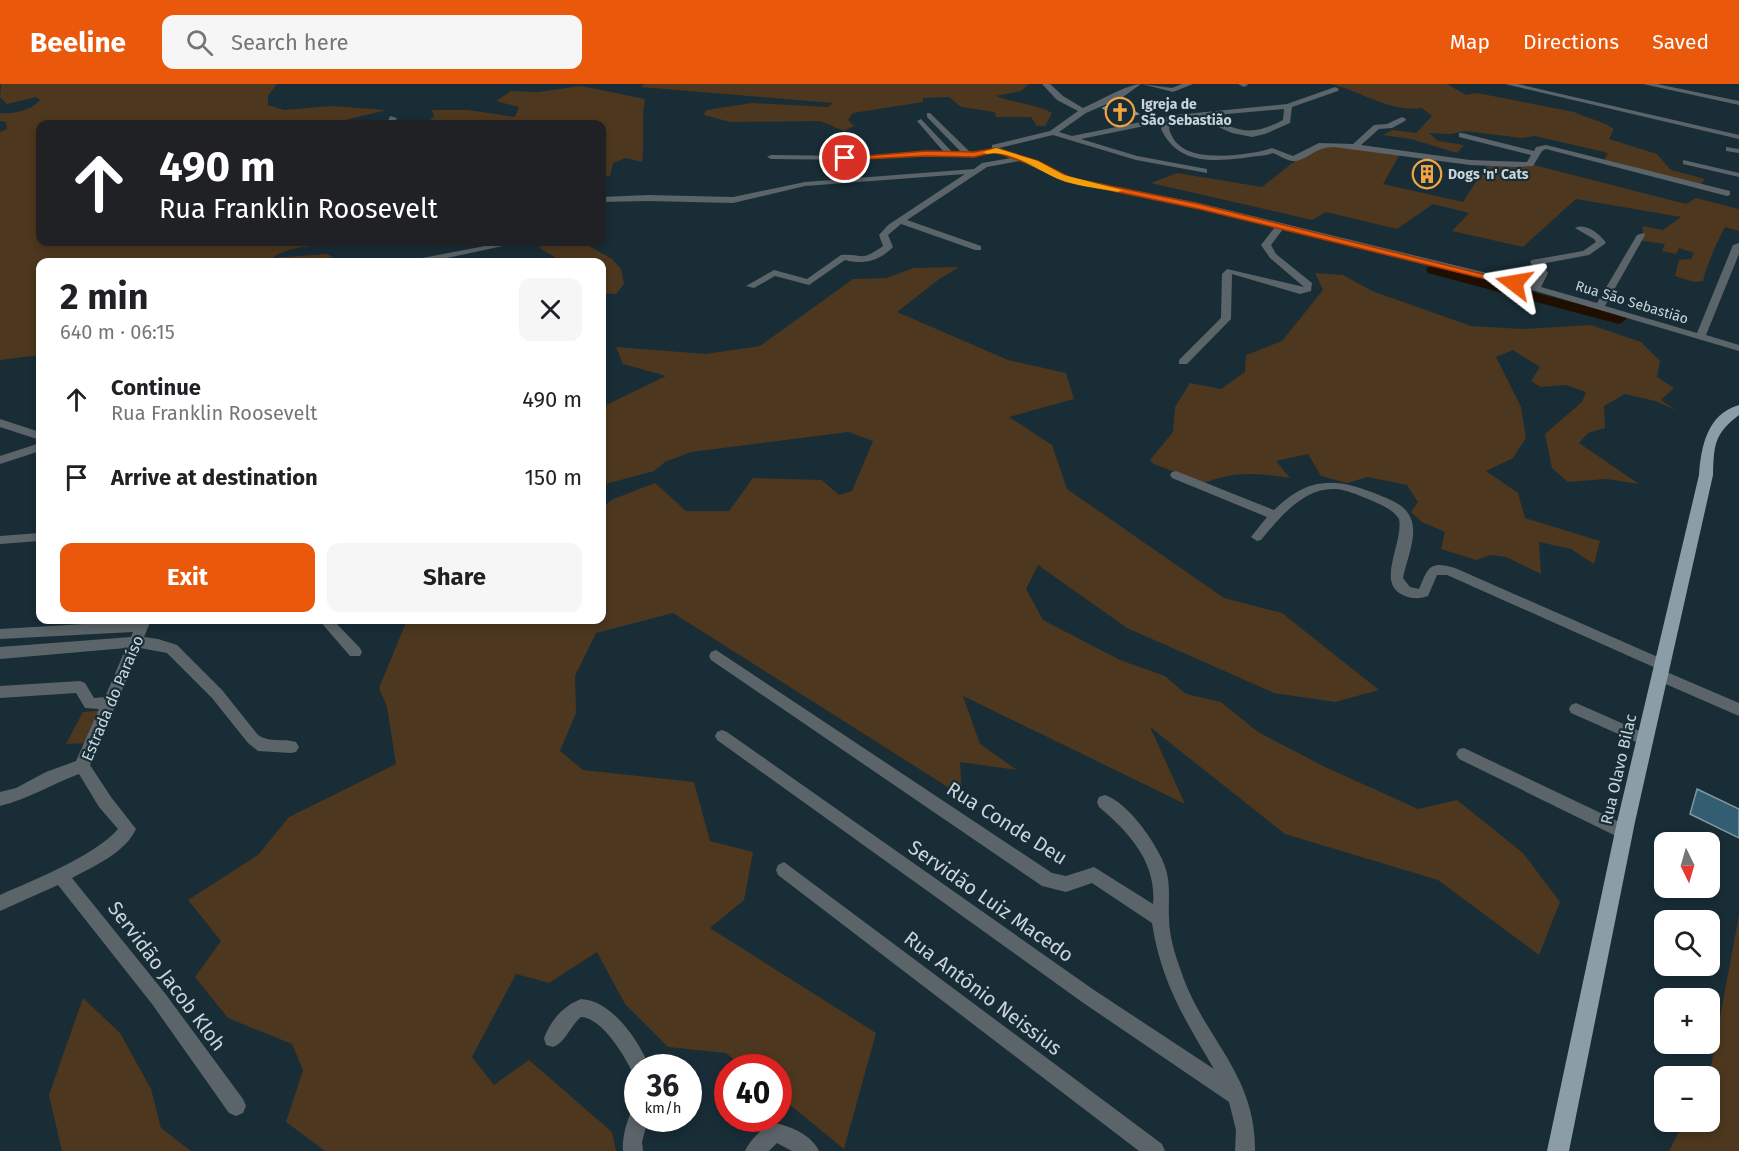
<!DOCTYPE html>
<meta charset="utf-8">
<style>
:root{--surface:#fff;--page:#f6f6f6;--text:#202124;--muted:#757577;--accent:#ea580c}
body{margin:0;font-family:"Fira Sans",sans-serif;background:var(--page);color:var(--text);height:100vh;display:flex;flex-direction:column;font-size:22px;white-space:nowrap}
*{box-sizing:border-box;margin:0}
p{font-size:20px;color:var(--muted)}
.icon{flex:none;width:33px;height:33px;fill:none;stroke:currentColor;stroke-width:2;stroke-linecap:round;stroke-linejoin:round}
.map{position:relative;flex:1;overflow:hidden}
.sheet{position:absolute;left:36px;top:174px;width:570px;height:366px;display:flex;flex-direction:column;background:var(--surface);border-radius:12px;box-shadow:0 3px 9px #0003}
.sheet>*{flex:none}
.top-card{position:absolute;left:36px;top:36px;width:570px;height:126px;border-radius:12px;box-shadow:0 3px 9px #0003;background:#202124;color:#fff;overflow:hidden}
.needle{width:39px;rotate:175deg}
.tools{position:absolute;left:1654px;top:748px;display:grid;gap:12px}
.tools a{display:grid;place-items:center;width:66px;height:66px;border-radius:12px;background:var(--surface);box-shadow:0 3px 9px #0003;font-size:30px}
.speed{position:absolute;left:624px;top:970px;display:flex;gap:12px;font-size:30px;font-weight:700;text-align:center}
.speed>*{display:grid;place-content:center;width:78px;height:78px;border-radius:50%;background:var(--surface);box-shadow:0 3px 9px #0003;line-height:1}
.speed small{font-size:15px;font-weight:400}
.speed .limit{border:9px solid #d22;background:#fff;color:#111}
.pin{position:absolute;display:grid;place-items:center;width:51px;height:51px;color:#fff;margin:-26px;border:3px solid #fff;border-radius:50%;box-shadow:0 2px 6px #0007}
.me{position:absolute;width:66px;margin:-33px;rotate:284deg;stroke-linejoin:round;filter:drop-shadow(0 0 4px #0008)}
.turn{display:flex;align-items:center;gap:21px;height:126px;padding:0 24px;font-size:27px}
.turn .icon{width:78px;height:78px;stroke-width:2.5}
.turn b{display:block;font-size:42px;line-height:51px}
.round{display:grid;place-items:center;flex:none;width:63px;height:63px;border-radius:12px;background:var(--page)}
.overview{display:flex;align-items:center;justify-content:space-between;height:102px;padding:0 24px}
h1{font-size:36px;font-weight:700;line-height:45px}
.action{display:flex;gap:12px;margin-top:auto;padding:12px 24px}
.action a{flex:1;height:69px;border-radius:12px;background:var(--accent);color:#fff;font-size:24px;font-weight:700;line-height:69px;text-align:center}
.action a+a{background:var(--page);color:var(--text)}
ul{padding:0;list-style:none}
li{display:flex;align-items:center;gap:18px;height:78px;padding:0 24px}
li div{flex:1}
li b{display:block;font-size:22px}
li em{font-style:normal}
header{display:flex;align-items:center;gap:36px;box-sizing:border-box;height:84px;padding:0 30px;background:var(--accent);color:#fff}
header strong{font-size:28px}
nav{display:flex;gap:33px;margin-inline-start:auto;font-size:21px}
.search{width:420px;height:54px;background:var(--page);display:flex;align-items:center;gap:15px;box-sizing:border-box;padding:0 21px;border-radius:12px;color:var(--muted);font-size:22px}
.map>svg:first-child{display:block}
</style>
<header>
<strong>Beeline</strong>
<div class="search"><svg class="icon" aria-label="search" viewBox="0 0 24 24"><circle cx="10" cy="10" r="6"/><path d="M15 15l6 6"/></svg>Search here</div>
<nav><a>Map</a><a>Directions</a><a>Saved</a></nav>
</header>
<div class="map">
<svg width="1739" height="1067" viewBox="0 0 1739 1067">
<rect width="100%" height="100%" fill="#192d36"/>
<!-- green -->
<path fill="#4d371e" d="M1 0H277L268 12V21L284 26 331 22 387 26 328 40H40V158H338C317 164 291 160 272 174L327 170 333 173 302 178H40V271L0 276V48L7 45 6 38 0 37V29C14 30 30 27 40 16L36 13 7 20 0 13Z
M645 0H1029L1021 7 996 12C1014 19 1034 20 1052 29L1045 42H1037L1031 33H996L995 28 961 23 949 13 923 14V18L853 29 848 36 854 42 844 47 820 37 730 38 704 31 706 26 752 19 828 23 833 19 641 3Z
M1330 0H1447L1466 11 1477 9 1574 28C1588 35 1601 36 1614 45L1609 55 1657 70 1671 86 1705 95 1700 101 1604 76 1608 69 1535 52 1521 54 1466 47 1450 50 1429 49 1438 57 1464 61 1457 69 1411 55 1383 51 1393 46 1416 49 1432 32 1422 24C1390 29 1362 7 1330 0Z
M581 2 645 15C641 37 645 56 642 78L626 74 613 79 610 92H602V40H430L429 37 434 32 432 26H468L515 33 519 23 496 17 511 7 538 8Z
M1324 61 1400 70 1383 100 1463 118 1486 82 1530 80 1686 120 1696 114 1739 125V147L1725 143C1716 160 1707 180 1703 197L1694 198 1675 192 1679 176 1691 175 1694 169 1679 164 1676 170 1662 167 1665 160 1637 156 1644 152 1642 142 1663 146 1681 133 1576 115 1523 163 1452 147 1469 129 1433 120 1397 145 1326 128 1312 136 1151 99 1177 89 1262 103 1300 73Z
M557 158H582L612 175 621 185 624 200 616 210 602 209V178H579L576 176 563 178 538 163Z
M959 183 938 196 897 228 1008 276 1066 289 1074 315 1009 333 1052 361 1067 405 1224 514 1282 529 1379 606 1335 618 1274 609 1127 544 1038 481 1026 505 1043 536 1120 576 1165 592 1186 610 1221 618 1258 648 1323 682 1418 725 1457 716 1523 769 1560 818 1539 871 1438 796 1285 750 1150 643 1185 720 963 612 980 660 1017 686 960 678 962 712 673 529 596 549 575 592 576 629 560 667 583 686 694 698 710 757 753 768 744 816 710 844 876 949 844 1065 779 1012 778 984H744L726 969 668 963 625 920 597 868 549 899 516 890 472 973 494 1001 529 976 612 1048 616 1067H325L286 1038 303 986 292 960 228 934 195 893 221 857 188 816 258 771 289 733 396 680 387 623 379 604 407 536H602V424L611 416 655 399 686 427H729L753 394 822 396 839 411 852 407 873 357 848 348 691 368 665 378 654 387 602 401V323L666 292 623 280 616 263 706 270 760 262 853 195 886 194 914 184Z
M1315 189 1343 191 1372 207 1471 242 1522 245 1591 241 1641 258 1660 277 1657 293 1674 304 1661 316 1676 326 1655 317 1625 310 1604 322 1605 344 1588 349 1579 359 1639 400 1606 395 1568 398 1552 384 1545 350 1582 318 1586 308 1566 301 1541 303 1531 297 1540 283 1513 266 1496 273 1521 323 1526 354 1513 374 1486 387 1518 409 1525 434 1600 457 1594 480 1571 465 1539 458 1541 490 1506 473 1490 471 1476 476 1441 465 1445 448 1422 438 1411 428 1418 418 1407 401 1368 393 1347 399 1321 392 1308 370 1276 377 1290 394C1257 389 1236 387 1204 399L1154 380 1150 376 1173 348 1175 323 1190 299 1221 305 1245 288 1246 271 1282 257 1323 206Z
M103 626 86 659 66 660 83 628Z
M1739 831V1067H1669L1684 1038H1710L1709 993Z
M83 914 120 949 151 1005 161 1044 191 1067H62L49 1011Z"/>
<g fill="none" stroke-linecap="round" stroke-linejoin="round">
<!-- river -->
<path fill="#200e00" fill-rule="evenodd" d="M1433 182 1624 232 1627 235 1619 240 1428 189 1426 186 1428 183Z"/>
</g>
<!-- building -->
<path fill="#335e72" stroke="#8197a2" stroke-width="1.5" d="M1118 17 1138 30 1120 34 1103 24Z
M1697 705 1739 725V754L1690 730Z"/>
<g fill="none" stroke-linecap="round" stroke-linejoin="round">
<!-- minor -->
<path fill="#5b6469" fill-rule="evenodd" d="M1042 0H1050L1063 12 1083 24C1097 18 1128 0 1141 0L1123 13 1086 29 1059 48 1072 52 1175 31 1287 20 1335 3 1339 5 1338 7 1292 23 1290 39 1265 50 1252 53 1232 49 1196 33 1172 36 1169 45C1172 53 1175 59 1183 64 1202 77 1252 71 1272 64L1293 72 1319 59 1353 60 1374 41 1387 40 1402 33 1406 35 1405 37 1392 44 1379 45 1361 61 1470 76 1527 78 1531 71 1459 53V49H1462L1534 67 1536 63 1546 61 1730 107V111L1727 112 1546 65 1542 67 1533 82 1516 83 1470 81 1334 63C1313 63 1307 78 1292 77 1285 76 1279 71 1273 69L1267 71C1228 75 1181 88 1161 45L1164 38 1081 55 1137 72 1207 85V89L1136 76 1053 51 999 64 1038 77 1071 94 1199 119 1532 200 1538 189 1530 178 1532 176 1583 167 1596 158 1594 155 1575 144C1584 138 1601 150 1606 159L1589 171 1541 180 1548 189 1541 203 1597 219 1637 151 1644 149 1645 151 1605 222 1697 249 1733 161 1739 159V170L1706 251 1739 261V267L1532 206 1283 145 1271 161 1276 170 1312 199 1311 207 1300 210 1232 190 1231 235 1187 280H1179V276L1221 234 1222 190 1227 185 1304 203 1270 174 1261 161 1275 143 1199 125 1066 98 1020 77 987 83 907 136 981 162V166H975L901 140 888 151 893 163C879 177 864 181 845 176L809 201 775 192 754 204 746 202 774 186 807 195 841 171C864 169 859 179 883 162L879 151 888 141 965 90 805 102 733 119 648 117 602 118V113L648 111 733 113 805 98 974 85 982 79 1011 74 996 68 974 73 926 71 857 76 771 75 767 73 771 71 857 72 943 67 917 37 921 35 952 68H961L927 33V29H930L970 68 992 65V61L1050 47 1078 27 1057 16ZM1284 25 1283 36C1249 54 1238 46 1205 32Z
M1142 0 1172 4 1182 0H1193L1173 8Z
M1238 0H1247L1248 1 1244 3Z
M1505 0H1518L1739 51V55Z
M1643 0H1657L1739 17V21Z
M390 32 397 34 393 40H387Z
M1726 63 1739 65V69L1726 67Z
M1683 76 1739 89V93L1683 80Z
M506 158H522L428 178H412L417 175Z
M0 335 40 348V356L0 343Z
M40 359V367L0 380V372Z
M1176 387 1274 426C1308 392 1336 393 1379 411 1391 416 1406 421 1411 435 1418 452 1406 477 1403 494L1410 503 1419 505C1428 484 1429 476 1455 484L1667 577 1669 581 1667 585 1662 586 1739 619V632L1654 595 1652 591 1654 587 1658 585 1447 491H1437L1428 512C1419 515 1413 515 1405 512 1374 501 1404 459 1399 435 1392 424 1379 420 1368 415 1358 411 1347 406 1336 405 1304 403 1280 433 1261 456L1257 457 1251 453 1267 433 1172 394 1170 391 1172 388Z
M40 449V457L0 460V452Z
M151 536 144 553 158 555 177 561 222 606 258 651C270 659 283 654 296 658L299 663 296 668 291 669 258 667 248 659 212 614 167 569 140 564 90 681 111 713 136 745C125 769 94 782 72 794L164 908 243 1015 246 1022 243 1029 236 1032 229 1029 152 920 58 801 0 827V811C33 796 95 772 118 745L99 723 79 690C52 700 28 715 0 722V708L16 704 46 688 76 677 99 625 85 624 76 609 0 614V602L80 597 85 599 94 614 105 613 126 564 0 575V563L131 553 133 548 0 555V545Z
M319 536H333L360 564 362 568 360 572H350Z
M716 566 1052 789 1066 792 1094 783 1153 820C1157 779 1129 748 1099 723L1097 718 1099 713 1105 711C1128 719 1152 754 1162 775 1172 797 1168 811 1169 834 1169 851 1175 871 1181 887 1203 954 1256 989 1255 1067H1235L1236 1046 1229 1018 1082 918 717 656 715 652 717 648 722 646 727 648 1094 906 1214 985C1184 934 1161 898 1152 839L1092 799 1066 808 1042 802 711 576 709 572 711 568Z
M1576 619 1651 652 1653 656 1651 660 1646 662 1641 660 1571 629 1569 625 1571 621Z
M1464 664 1630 743 1632 748 1630 753 1624 755 1618 753 1459 675 1456 670 1459 665Z
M784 778 1162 1060 1165 1067H1139L778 791 776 786 778 781Z
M581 915C613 917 639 957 650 984H638V992L634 991C625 973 603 934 581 933 570 942 566 958 553 963L546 961 544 954C551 936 563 922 581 915Z
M638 1025V1035H648L642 1058 643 1067H623C622 1054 626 1040 631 1028Z
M773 1039C789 1041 812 1051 819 1067H792L777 1059 769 1067H745C750 1056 762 1044 773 1039Z"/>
<!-- major -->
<path fill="#8b9ea8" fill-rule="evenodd" d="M1739 321V331C1714 350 1714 361 1713 391L1635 738 1569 1067H1547L1617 738 1699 391C1701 363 1707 330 1739 321Z"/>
</g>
<!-- route -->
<path fill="#ea580c" stroke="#983908" stroke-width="1.5" d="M996 64 1038 77 1071 94 1199 120 1519 199 1514 202 1199 125 1066 97 1032 81 995 68 974 73 926 72 845 76 841 74 926 67 974 68Z"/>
<!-- slow -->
<path fill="#f59e0b" d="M996 64 1038 77 1064 91 1122 106 1118 108C1098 104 1076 102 1058 95 1037 86 1011 65 987 70L983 68Z"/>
<!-- icons -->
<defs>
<g id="church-ring" transform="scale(1.5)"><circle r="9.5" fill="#192d36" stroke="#f3a442" stroke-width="1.5"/><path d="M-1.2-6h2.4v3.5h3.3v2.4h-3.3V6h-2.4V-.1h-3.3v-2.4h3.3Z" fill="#f3a442"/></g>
<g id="building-ring" transform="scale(1.5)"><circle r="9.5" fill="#192d36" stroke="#f3a442" stroke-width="1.5"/><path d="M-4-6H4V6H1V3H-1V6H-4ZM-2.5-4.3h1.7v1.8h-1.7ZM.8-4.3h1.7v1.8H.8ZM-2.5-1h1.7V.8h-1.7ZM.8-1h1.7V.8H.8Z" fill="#f3a442"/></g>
</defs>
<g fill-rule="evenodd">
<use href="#church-ring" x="1120" y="28"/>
<use href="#building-ring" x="1427" y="90"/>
</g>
<g text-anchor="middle" stroke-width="4.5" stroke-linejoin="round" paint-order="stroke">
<!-- far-poi labels -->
<g font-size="14" font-weight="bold" fill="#c9d5db" stroke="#192d36" text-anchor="start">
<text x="1141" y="25">Igreja de<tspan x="1141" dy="16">São Sebastião</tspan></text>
<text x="1448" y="95">Dogs 'n' Cats</text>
</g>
<!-- far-street labels -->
<g font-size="14" fill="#c9d5db" stroke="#192d36">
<text transform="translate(1632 218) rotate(17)" y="5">Rua São Sebastião</text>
</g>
<!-- street labels -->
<g font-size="16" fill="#c9d5db" stroke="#192d36">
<text transform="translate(112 614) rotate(-67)" y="6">Estrada do Paraíso</text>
<text transform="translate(1618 685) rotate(-77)" y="6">Rua Olavo Bilac</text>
</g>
<!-- near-street labels -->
<g font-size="20" fill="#c9d5db" stroke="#192d36">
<text transform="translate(1007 739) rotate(32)" y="7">Rua Conde Deu</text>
<text transform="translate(991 817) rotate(35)" y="7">Servidão Luiz Macedo</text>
<text transform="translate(167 892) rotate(53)" y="7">Servidão Jacob Kloh</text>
<text transform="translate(983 909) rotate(37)" y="7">Rua Antônio Neissius</text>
</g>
</g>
</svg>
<div class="tools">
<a><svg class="needle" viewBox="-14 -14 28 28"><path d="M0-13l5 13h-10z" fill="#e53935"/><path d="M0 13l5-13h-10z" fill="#757577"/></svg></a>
<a><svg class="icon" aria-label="search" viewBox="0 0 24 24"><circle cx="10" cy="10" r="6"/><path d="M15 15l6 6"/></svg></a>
<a>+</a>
<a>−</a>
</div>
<div class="speed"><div>36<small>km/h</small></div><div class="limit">40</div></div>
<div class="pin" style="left:845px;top:74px;background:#d93025"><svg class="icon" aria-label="arrive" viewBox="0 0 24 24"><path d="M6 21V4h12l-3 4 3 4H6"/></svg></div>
<svg class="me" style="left:1514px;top:199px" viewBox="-20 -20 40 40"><path d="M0-17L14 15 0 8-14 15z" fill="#ea580c" stroke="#fff" stroke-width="4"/></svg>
<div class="top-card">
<div class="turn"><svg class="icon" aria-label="ahead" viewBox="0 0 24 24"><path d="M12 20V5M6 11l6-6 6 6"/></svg><div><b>490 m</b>Rua Franklin Roosevelt</div></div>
</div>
<section class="sheet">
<div class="overview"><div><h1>2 min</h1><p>640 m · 06:15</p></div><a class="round"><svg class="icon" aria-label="close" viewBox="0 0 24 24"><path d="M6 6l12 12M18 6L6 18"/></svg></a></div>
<ul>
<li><svg class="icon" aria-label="ahead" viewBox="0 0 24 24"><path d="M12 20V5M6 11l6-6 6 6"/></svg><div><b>Continue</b><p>Rua Franklin Roosevelt</p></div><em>490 m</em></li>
<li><svg class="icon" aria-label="arrive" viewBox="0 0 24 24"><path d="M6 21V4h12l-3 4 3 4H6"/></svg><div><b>Arrive at destination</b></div><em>150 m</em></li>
</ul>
<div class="action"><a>Exit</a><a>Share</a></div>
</section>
</div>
